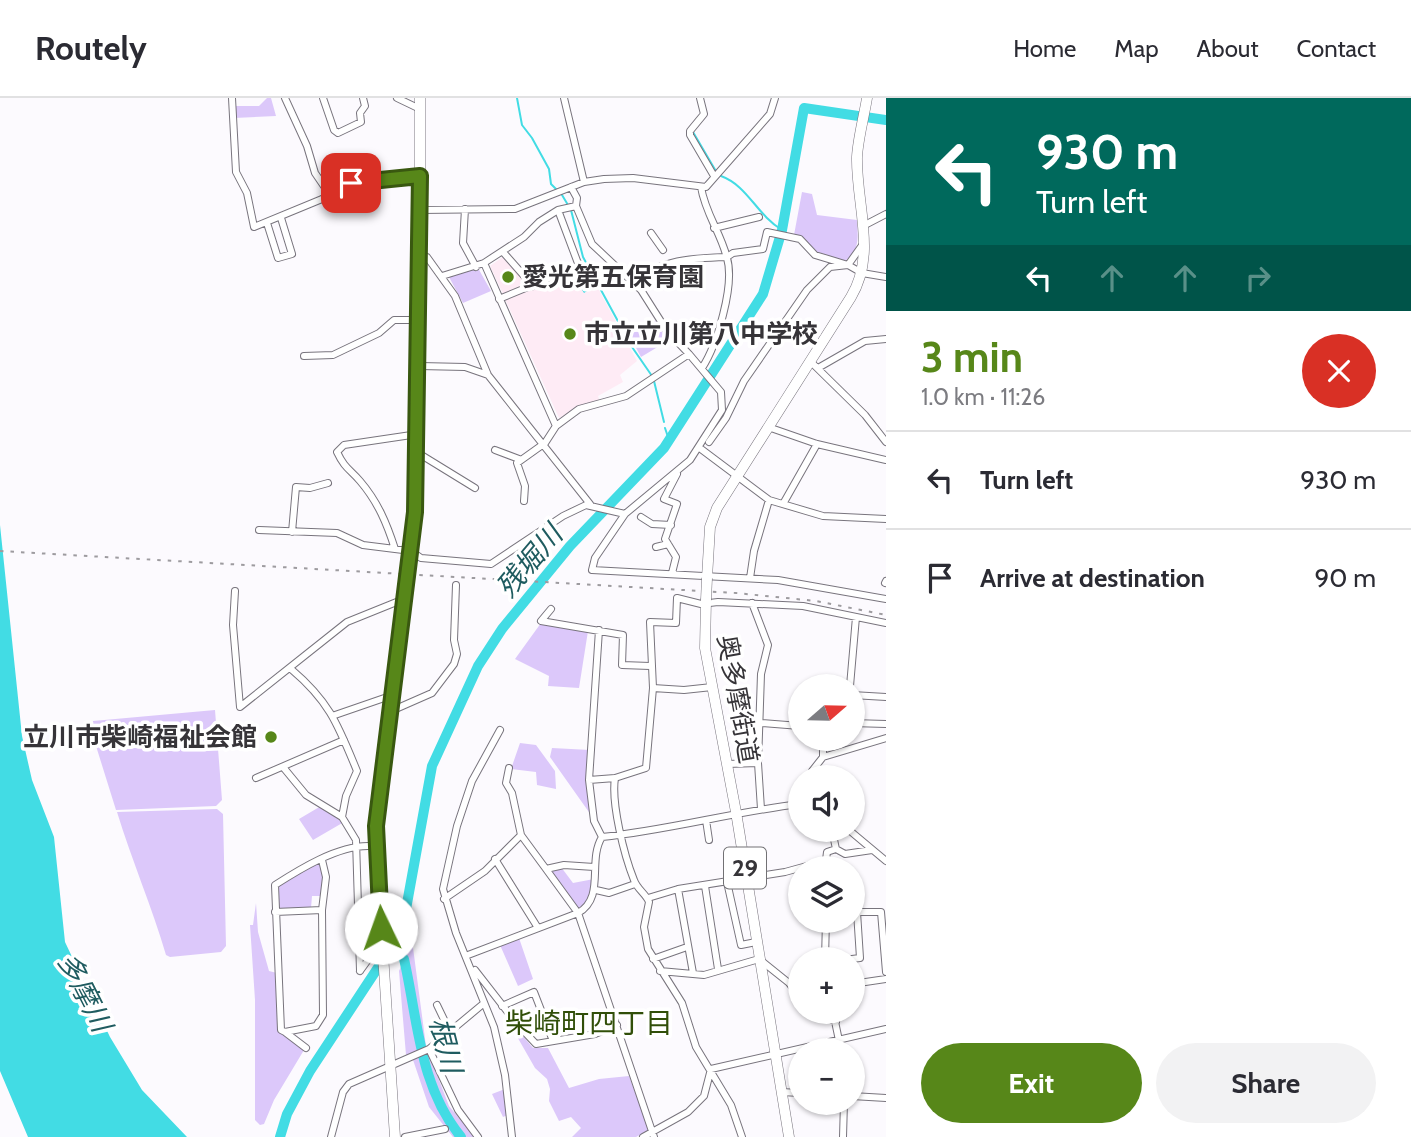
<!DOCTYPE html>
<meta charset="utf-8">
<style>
:root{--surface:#fff;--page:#f2f2f3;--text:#2b2b33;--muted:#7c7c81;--line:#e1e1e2;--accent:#578719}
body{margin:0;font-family:Cabin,"Noto Sans JP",sans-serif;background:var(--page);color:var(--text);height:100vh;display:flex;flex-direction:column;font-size:26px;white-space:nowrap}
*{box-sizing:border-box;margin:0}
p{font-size:23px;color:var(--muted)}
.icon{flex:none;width:38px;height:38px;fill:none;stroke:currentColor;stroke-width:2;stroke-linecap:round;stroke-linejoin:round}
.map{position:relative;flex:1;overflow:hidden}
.panel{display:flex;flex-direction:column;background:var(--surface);width:525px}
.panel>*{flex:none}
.hud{background:#00695c;color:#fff;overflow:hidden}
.needle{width:46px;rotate:70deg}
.tools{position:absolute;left:788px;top:576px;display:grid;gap:14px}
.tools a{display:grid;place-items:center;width:77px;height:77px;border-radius:50%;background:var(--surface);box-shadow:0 2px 5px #0004;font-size:35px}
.pin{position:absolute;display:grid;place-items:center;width:60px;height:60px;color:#fff;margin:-30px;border-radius:14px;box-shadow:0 4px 10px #0006}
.me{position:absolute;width:77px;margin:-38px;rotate:357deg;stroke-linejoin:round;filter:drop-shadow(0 0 5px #0008)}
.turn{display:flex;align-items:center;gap:24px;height:147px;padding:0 35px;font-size:32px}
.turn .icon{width:91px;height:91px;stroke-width:2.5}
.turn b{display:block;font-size:49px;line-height:60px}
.lanes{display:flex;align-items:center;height:66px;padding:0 35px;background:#0003;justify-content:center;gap:35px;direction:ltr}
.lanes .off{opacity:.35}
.round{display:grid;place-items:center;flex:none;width:74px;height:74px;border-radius:37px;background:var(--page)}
.overview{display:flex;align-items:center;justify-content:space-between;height:119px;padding:0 35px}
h1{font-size:42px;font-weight:800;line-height:52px;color:var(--accent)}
.cta{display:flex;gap:14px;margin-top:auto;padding:14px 35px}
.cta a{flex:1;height:80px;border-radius:42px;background:var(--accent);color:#fff;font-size:28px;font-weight:800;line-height:80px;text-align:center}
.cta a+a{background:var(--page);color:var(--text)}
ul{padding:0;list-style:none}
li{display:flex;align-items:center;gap:21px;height:98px;padding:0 35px;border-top:2px solid var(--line)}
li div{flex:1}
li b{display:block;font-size:26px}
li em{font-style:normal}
header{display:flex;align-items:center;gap:42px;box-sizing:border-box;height:98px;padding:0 35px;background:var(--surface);border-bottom:2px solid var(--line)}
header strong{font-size:33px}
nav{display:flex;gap:38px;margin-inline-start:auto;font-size:24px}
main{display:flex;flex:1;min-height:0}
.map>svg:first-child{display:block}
</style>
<header>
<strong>Routely</strong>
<nav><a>Home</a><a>Map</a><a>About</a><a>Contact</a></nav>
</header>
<main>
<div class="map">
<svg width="886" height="1039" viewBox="0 0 886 1039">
<rect width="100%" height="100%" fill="#fcfafe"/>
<!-- education -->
<path fill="#feebf5" d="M504 158 529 186 504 198 490 168Z
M585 166 637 263 620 277 623 284 598 298 600 304 578 309 559 320 505 201Z"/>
<!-- green -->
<path fill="#dcc8fa" d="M267 0H271L276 18 234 20V8H259Z
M802 94 812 96 817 117 857 122C858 139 860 153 845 163L815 153 794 137Z
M478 170 491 193 463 205 449 179Z
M658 222 671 241 641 259 629 237Z
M541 525 588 533 579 590 548 588 549 578 515 561Z
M215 612 222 702 216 708 116 712 91 632 93 623Z
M520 645 536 647 555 673 556 691 537 687 536 674 511 671Z
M552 650 590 652 591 717 550 659Z
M321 708 344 724 313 742 299 721Z
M217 711 223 716 226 848 221 854 170 859 166 857C152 809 132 763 117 714Z
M316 765 321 767 324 780 321 798H312L311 810 278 812V788Z
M561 769 573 785 594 781C595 793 589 809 577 813L549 773Z
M256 805 258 834 269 873 277 875 280 932 304 952 274 1002 264 1026 260 1027 255 1022V902L250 827H253Z
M519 840 533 881 518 888 500 847Z
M412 842 426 948 449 1008 475 1039H453L429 1009 411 956 406 957 399 873Z
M513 926 533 950H548L569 990 599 981 629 978 649 1032 636 1039H572L581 1030 571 1019 559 1023 549 1003 550 991 547 981 535 970 511 928Z
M505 991 508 1017 503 1019 492 996Z"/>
<!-- water -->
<path fill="#42dce4" d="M582 172 593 189 584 195 573 178Z
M0 427 22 638 32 682 54 739 65 844 110 939 142 992 187 1039H28L0 973Z"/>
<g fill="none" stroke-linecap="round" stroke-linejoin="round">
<!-- stream -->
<path stroke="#42dce4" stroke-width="2" d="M517 0 522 27 532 40 549 71 551 86 558 93
M693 34 717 75
M721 78C748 88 756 116 782 132
M562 97 568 107
M571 112 583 159 632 249 652 278
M654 283 664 324
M665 330 669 342"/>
<!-- river -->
<path stroke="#42dce4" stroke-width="10" d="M404 861C418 922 419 988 461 1039
M280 1039 287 1016 310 973 402 833 432 668 478 568 502 531 570 448 664 350 763 196 782 132 804 10 886 22"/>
<!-- minor casing -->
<g stroke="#78747d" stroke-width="8">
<path id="minor" d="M232 0 236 74 247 95 254 129 322 101 349 86 420 78
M285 0 307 48 315 75 330 97
M323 0 334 32 338 35 361 24 360 15 365 8 363 0
M397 0 420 11
M564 0 584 84
M700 0 704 16 690 33V37L714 78
M701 89C705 115 721 135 727 160 735 187 717 247 702 270
M576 108 592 146 641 192 667 233 689 256
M465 111 463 145 476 169
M420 112 515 111 584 84 604 81 633 80 706 89 770 16 775 0
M267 125 278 160 292 156 281 120
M863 128 886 116
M714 130 759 119
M651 135 663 152
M503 154 533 188
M419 156 427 159 455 198 488 277 590 406
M484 165 556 328 579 311 626 298 689 256 721 294 722 312 690 362 625 416
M442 178 484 165 524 139 539 124 558 112 576 108 577 100 571 89
M634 185C659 161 694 160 727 159L733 155 763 151 767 134 800 141 815 157 848 167 862 175 886 179
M499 201 579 168 558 112
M304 258 333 257 379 235 394 222H420
M810 263 865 317 886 344
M420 268 465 269 488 277
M818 270 865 243 886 241
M768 329 817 346 886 362
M709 344 726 320 744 283 807 192 830 169 848 167 863 146
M701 351 769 402 823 418 886 421
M495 352 519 361
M418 355 475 390
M524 403 525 388 517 365 545 345 556 328
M783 406 817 346
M641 419 652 426 671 427
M259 432 337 435 363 447 411 453 421 460 491 466 563 418 586 407 625 416 595 460 592 472 778 482 886 501
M292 434 296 389 310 390 328 385
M656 449 668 446
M395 451C387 426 378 404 360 383 350 371 345 371 337 354L344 347 418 336
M672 475 676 459 665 441 677 406 664 401 677 376
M750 480 754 453 769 402
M885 485 886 483
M235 493 233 527 240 609 347 524 404 501
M752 505 768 547 761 576 758 665 761 711
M551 511 541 523 623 537 622 567 650 568
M599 532 589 682 594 723 602 739
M291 571C330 604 338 627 357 673L346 698 342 719
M850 588 856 519
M653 590 684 592 712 589
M852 597 886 599
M391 613 432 595 454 566 457 556 454 542 456 487
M335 617 393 597
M761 625 800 628
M852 625 886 626
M500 632 472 683 457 728 443 791 456 835 494 929 505 977 512 1039
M823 659 886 640
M727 666 758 665
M283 669 306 697 342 719 356 742 360 873
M509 670 506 685 512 695 521 737 546 771 564 767 594 769
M814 679 812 673 823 659V640
M256 680 344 642
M589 682 615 680
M706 722 709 742
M832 732 836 751
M849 732 886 763
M602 739C587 763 606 799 578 815L654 1039
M602 739C669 732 733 714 800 706
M495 761 538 830
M825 770 827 754 836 751 845 756 872 752
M727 784 741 847 756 844
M705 788 718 871
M678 791 693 875
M596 792 609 795 635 786
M648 800 678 791 785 774 825 763
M444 801 485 773 521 737
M275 814 322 812
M468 857 578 815 546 771
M653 861 687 849
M825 861 826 822
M852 861 860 860 857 814H881L886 874
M475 872 517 926 536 946 595 936 617 927
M360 873 381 844
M660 873 704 877 759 861 789 885 800 899
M852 886 886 881
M437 907 450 934
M502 908 534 894 553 943
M816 914 836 924
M833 914 841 952
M285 934 281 932 275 787C300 771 337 748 368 748
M306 950 285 934 316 928 323 917 322 812 326 779 322 762
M429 951 458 1012 478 1039
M781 994 800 995
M852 998 886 1000
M331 1039 343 994 349 986 429 951 483 906
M405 1039 445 1031
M643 1039 688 1014 704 998 711 971 886 931
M742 1039 731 1007 696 949 682 905 648 851 644 829 649 804C646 796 637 791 634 782 624 757 611 705 615 680L646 670 653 590 650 524 676 525 677 500 701 506 718 504 803 508 886 525
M843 1039 844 1004"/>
</g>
<!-- primary casing -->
<g stroke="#78747d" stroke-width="11">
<path id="primary" d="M707 480 710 429 717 410 851 199C877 156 856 106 857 59 858 40 864 19 867 0
M706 502 705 550 736 714 789 1039
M395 1039 376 749 415 414 420 239V0"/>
</g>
<!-- minor -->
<use href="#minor" stroke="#fff" stroke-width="6"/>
<!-- primary -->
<use href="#primary" stroke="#fff" stroke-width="10"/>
<!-- rail -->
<path stroke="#9d9b9f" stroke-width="2" stroke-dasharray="3.5 7" stroke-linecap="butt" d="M0 453 736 495 816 503 886 517"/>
<!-- primary-bridge casing -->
<g stroke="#78747d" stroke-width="11" stroke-linecap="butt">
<path id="primary-bridge" d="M706 502 707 480"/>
</g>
<!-- primary-bridge -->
<use href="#primary-bridge" stroke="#fff" stroke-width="10"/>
</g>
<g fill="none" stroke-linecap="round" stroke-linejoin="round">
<!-- route casing -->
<g stroke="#395810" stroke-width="18">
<path id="route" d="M351 85 420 78 415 414 376 728 381 830"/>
</g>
<!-- route -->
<use href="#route" stroke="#578719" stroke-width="12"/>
</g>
<!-- markers -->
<g fill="#578719" stroke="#fff" stroke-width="2.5">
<circle cx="508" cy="179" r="7"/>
<circle cx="570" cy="236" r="7"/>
<circle cx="271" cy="639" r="7"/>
</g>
<g text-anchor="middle" stroke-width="7" stroke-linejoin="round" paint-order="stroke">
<!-- shield labels -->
<rect fill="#fff" stroke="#727174" stroke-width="2" x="724" y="749.5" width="42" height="41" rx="5"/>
<g font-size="24" font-weight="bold" fill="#363438">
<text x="745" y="778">29</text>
</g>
<!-- poi labels -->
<g font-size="26" font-weight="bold" fill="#363438" stroke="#fff" text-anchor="start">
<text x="522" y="188">愛光第五保育園</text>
<text x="584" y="245">市立立川第八中学校</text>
<text x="257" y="648" text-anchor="end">立川市柴崎福祉会館</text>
</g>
<!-- street labels -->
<g font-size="26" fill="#363438" stroke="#fff">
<text transform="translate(738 601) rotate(80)" y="9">奥多摩街道</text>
</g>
<!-- water labels -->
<g font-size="28" font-style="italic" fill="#1f5c60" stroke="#fff">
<text transform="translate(529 463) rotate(-50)" y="10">残堀川</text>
<text transform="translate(85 894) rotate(63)" y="10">多摩川</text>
<text transform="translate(446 947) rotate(76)" y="10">根川</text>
</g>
<!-- neighbourhood labels -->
<g font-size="28" fill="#314f09" stroke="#fff">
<text x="589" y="935">柴崎町四丁目</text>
</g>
</g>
</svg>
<div class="tools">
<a><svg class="needle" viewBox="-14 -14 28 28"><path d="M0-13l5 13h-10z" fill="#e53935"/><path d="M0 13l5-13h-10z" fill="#7c7c81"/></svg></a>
<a><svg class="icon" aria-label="sound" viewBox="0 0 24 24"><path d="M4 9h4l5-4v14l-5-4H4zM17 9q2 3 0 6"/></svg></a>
<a><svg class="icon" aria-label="layers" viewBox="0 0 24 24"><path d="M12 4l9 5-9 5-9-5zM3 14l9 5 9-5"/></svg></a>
<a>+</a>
<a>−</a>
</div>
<div class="pin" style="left:351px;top:85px;background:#d93025"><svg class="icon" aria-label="arrive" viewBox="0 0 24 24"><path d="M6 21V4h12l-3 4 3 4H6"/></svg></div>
<svg class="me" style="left:381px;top:830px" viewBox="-20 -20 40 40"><circle r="19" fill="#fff"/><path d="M0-13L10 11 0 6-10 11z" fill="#578719"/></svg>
</div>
<section class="panel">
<div class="hud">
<div class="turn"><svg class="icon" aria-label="left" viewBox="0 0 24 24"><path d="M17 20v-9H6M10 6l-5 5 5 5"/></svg><div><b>930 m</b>Turn left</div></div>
<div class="lanes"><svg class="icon" aria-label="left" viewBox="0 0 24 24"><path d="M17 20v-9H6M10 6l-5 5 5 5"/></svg><svg class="icon off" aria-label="ahead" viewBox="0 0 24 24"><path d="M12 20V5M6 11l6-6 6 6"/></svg><svg class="icon off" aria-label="ahead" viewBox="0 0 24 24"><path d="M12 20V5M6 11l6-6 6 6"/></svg><svg class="icon off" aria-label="right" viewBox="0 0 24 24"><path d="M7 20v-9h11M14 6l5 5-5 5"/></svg></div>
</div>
<div class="overview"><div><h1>3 min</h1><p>1.0 km · 11:26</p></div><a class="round" style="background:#d93025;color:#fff"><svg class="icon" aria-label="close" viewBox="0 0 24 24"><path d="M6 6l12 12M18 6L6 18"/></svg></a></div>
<ul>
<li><svg class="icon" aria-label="left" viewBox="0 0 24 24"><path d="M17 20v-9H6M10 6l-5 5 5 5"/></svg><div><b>Turn left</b></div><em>930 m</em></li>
<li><svg class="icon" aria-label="arrive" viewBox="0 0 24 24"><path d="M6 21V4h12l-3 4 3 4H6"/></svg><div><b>Arrive at destination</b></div><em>90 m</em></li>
</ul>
<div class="cta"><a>Exit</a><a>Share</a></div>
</section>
</main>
